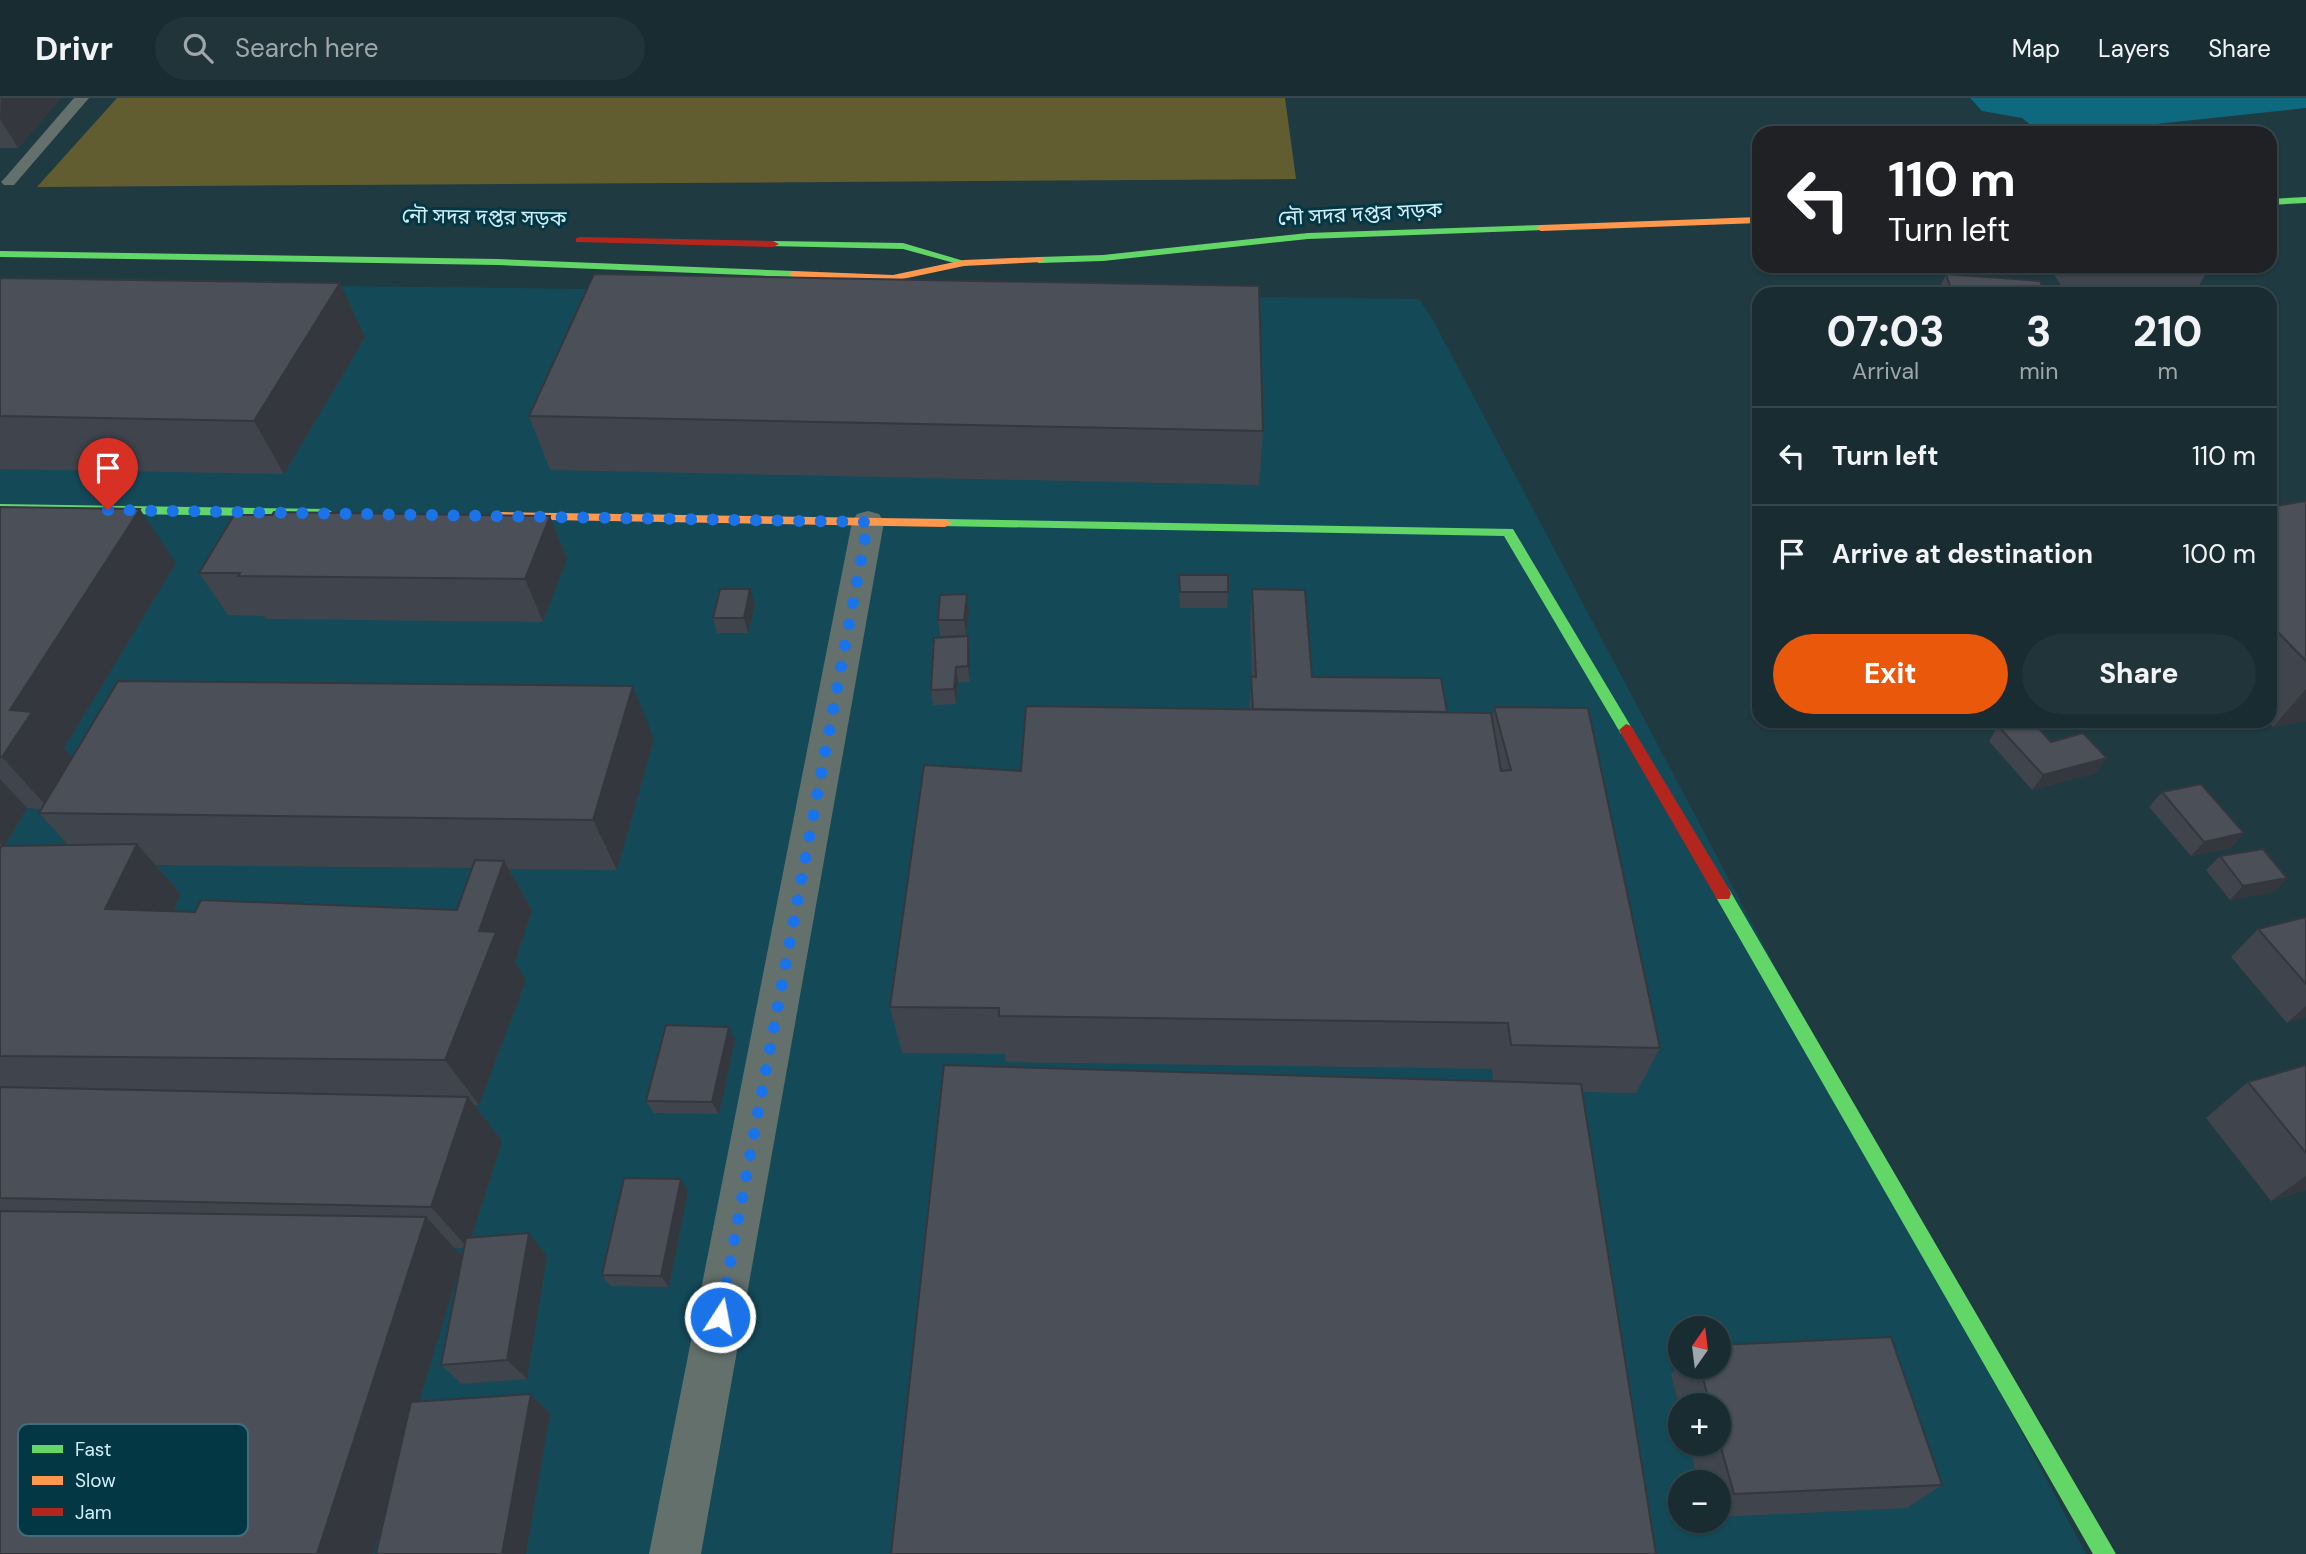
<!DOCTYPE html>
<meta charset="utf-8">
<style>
:root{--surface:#182c31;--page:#213439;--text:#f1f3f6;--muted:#9fa7ab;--line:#36484d;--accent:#ea580c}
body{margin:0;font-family:"DM Sans","Noto Sans Bengali",sans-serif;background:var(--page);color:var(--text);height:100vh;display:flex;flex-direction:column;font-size:26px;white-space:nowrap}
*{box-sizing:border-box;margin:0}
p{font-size:23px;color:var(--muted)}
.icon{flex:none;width:38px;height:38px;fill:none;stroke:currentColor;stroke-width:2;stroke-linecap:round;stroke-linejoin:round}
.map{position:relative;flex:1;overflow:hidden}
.details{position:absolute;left:1752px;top:189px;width:525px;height:441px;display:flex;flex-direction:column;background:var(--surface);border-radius:21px;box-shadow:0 2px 5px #0004,0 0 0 2px var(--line)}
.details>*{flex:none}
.banner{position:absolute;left:1752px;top:28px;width:525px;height:147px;border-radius:21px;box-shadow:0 2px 5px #0004,0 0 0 2px var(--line);background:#202124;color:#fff;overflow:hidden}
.needle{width:46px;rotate:14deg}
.controls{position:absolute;left:1668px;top:1218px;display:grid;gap:14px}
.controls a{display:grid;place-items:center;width:63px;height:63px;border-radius:50%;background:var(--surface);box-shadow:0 2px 5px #0004,0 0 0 2px var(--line);font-size:35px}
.pin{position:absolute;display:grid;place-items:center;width:60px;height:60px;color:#fff;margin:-72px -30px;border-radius:50% 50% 50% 0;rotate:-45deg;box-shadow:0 0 7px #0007}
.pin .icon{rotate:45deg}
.me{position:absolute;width:77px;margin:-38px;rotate:11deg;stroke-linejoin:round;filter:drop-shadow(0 0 5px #0008)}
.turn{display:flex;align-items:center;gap:24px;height:147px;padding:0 21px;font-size:32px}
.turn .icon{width:91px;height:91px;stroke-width:2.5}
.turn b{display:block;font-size:49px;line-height:60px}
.eta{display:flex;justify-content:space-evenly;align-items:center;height:119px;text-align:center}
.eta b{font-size:42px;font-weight:800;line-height:49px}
.primary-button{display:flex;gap:14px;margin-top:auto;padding:14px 21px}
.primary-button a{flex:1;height:80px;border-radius:42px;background:var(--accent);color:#fff;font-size:28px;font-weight:800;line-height:80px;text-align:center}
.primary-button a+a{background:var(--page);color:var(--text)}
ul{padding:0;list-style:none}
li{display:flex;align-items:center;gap:21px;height:98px;padding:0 21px;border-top:2px solid var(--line)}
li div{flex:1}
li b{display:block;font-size:26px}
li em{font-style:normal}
header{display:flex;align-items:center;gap:42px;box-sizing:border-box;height:98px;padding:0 35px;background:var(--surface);border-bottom:2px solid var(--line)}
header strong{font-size:33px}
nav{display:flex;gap:38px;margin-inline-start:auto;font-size:24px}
.search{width:490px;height:63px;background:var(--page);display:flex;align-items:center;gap:18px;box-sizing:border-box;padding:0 24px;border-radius:38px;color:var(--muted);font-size:26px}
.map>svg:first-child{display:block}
</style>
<header>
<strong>Drivr</strong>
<div class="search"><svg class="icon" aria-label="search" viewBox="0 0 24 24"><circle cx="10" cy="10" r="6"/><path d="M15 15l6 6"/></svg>Search here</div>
<nav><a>Map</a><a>Layers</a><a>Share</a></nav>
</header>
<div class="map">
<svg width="2306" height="1456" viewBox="0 0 2306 1456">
<rect width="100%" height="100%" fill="#203a41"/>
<!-- built -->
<path fill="#144a58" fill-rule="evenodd" d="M0 184 1419 201 1434 224 2086 1456H0ZM1680 1230H1718V1269H1680ZM1680 1307H1718V1346H1680ZM1680 1384H1718V1423H1680Z"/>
<!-- green -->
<path fill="#625d31" d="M117 0H1285L1296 81 37 89Z"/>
<!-- water -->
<path fill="#0e697e" d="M1970 0H2306V10L2071 35H2041L2022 20 1982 13Z"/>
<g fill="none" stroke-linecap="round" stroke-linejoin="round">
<!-- lane -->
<path fill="#64706c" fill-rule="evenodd" d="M74 0H89L14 87H4L1 84 4 81Z"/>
<!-- street -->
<path fill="#64706c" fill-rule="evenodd" d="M868 413 879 416 884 424 701 1456H649L852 424 857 416Z"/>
<!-- fast -->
<path fill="#63d668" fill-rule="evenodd" d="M2306 99V105L2270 107V101Z
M1541 127 1545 128V132L1308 141 1103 163 1039 165 1033 162 1039 159 1103 157 1308 135Z
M773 143 903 145 964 163 958 166 903 151 769 148 767 146Z
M0 153 497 161 794 173 800 176 794 179 497 167 0 159Z
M0 406 327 411 334 415 327 419 0 414Z
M945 421 1513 431 1633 632 1631 636H1621L1504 438 940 428V422Z
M1723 789 1729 791 2116 1456H2093L1717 801 1715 796 1717 791Z"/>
<!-- slow -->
<path fill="#ff974d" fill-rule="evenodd" d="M1759 119V125L1541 133 1536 130 1541 127Z
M1039 159 1043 160V164L964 168 893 183 794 179 788 176 794 173 893 177 964 162Z
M499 414 945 421 952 425 945 429 494 421 492 418Z"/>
<!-- jam -->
<path fill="#b3261e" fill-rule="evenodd" d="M580 139 773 143 779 146 773 149 576 144V140Z
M1626 626 1631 628 1729 791 1731 796 1729 801H1717L1619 632Z"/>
</g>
<!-- wall -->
<path fill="#40444c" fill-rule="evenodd" d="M0 0H61L18 50H0Z
M2048 168H2205L2208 172 2194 196H2067Z
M1946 176 2045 196H1937Z
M0 180 365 239 284 376 0 371Z
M529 318 1263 333 1259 387 550 372Z
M2306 403V623L2273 629 2267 623H2270V409Z
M0 409 176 465 64 650 72 660 654 641 617 772 509 771 532 812 515 864 526 882 479 1007H474L502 1043 471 1140 547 1158 527 1281 462 1286 441 1267 462 1162 419 1304 531 1296 550 1315 526 1456H376L386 1414 373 1456H0V751L1 749H0ZM27 710 42 711 39 715 68 747 5 748ZM156 767 472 770 457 812 195 814H173L181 796ZM454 1150H464L462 1158Z
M550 418 567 461 543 524 266 521 264 518 228 517 199 475Z
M1179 477 1228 494 1227 510H1180Z
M1252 491 1312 579 1447 614 1492 620 1494 609 1660 950 1636 995 1582 994 1493 983 1492 971 1006 964 1005 956 902 955 890 909 1021 673 1249 611 1252 578 1250 521Z
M755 507 748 535H717L713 520Z
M969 512 966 537 940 538 938 522Z
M968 538 970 554V584H958L956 606 933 607 931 592Z
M1998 628 2051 644 2107 660 2095 675 2032 692 1989 643Z
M2162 694 2244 735 2231 750 2191 758 2149 709Z
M2220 758 2287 780 2273 794 2230 802 2206 772Z
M2306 819V919L2287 925 2231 859 2258 831Z
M735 942 719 1016 654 1015 646 1003Z
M2306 967V1092L2271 1103 2206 1020 2248 984Z
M688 1093 669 1189 610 1188 602 1177Z
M1680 1266V1269H1718L1942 1387 1907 1410 1718 1419V1384H1698L1689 1346H1718V1307H1680V1312L1671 1277Z"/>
<!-- shaded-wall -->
<path fill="#34373e" d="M1 0H61L18 50 0 21Z
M340 185 365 239 284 376 254 323Z
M140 411 176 465 64 650 77 666 49 711 2 659 10 612Z
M550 418 567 461 543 524 525 481Z
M750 491 755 507 748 535 744 520Z
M967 496 969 512 966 537 964 522Z
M968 538 970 554V584L968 568Z
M956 569 958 584 956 606 954 591Z
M633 588 654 641 617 772 593 722Z
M2306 591V623L2273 629Z
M2107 660 2095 675 2032 692 2043 677Z
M0 681 27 710 4 749 0 745Z
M2244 735 2231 750 2191 758 2204 744Z
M137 746 181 796 151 860 105 811Z
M504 763 532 812 515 864 526 882 479 1007 445 962 479 833Z
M2287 780 2273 794 2230 802 2243 788Z
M2306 908V919L2287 925Z
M729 929 735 942 719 1016 712 1004Z
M468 999 502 1043 468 1150 431 1109Z
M2306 1078V1092L2271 1103Z
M681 1081 688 1093 669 1189 661 1178Z
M426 1119 463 1159 373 1456H317Z
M529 1135 547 1158 527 1281 507 1262Z
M531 1296 550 1315 526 1456H502Z"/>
<!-- building -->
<path fill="#4a4f58" stroke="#34373e" stroke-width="2" d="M2084 168H2205L2208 172 2088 173Z
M594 176 1259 188 1263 333 529 318Z
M1946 176 2040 183 2045 196H1953Z
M0 180 340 185 254 323 0 318Z
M2306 403V563L2270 526V409Z
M0 409 140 411 10 612 32 614 2 659H0Z
M274 414 550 418 525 481 238 478 240 475H199L234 417H272Z
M1179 477H1228V494H1180Z
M720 491H750L744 520H713Z
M1252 491 1305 492 1312 579 1441 580 1447 614 1253 611 1251 578 1256 579Z
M967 496 964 522H938L940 497Z
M968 538V568L956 569 954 591 931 592 934 540Z
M118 583 633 588 593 722 39 715Z
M1026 608 1491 615 1501 673 1511 672 1494 609 1588 610 1660 950 1511 947 1508 925 999 918V910L890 909 924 667 1021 673Z
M2017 623H2032L2051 644 2083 635 2107 660 2043 677 1998 628Z
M2201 686 2244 735 2204 744 2162 694Z
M137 746 105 811 195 814 201 802 457 812 475 762 504 763 479 833 496 834 445 962 0 958V751L2 748Z
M2263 751 2287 780 2243 788 2220 758Z
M2306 819V886L2258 831Z
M666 927 729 929 712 1004 646 1003Z
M944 967 1581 986 1656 1456H891Z
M2306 967V1055L2248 984Z
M0 989 468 999 431 1109 0 1100Z
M624 1080 681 1081 661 1178 602 1177Z
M0 1113 426 1119 317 1456H0Z
M529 1135 507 1262 441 1267 466 1140Z
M1891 1239 1942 1387 1734 1396 1718 1339V1307H1710L1700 1269H1718V1247Z
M531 1296 502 1456H376L411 1304Z"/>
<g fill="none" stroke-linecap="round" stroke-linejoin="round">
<!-- route -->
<path stroke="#1a73e8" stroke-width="12" stroke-dasharray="0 21.6" d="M108 412 868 424 720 1219"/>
</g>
<g text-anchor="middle" stroke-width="6" stroke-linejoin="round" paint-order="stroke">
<!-- far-street labels -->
<g font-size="21" fill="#d1eff9" stroke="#033744">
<text transform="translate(1360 116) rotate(-3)" y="7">নৌ সদর দপ্তর সড়ক</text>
<text transform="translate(484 119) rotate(1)" y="7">নৌ সদর দপ্তর সড়ক</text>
</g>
</g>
<!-- legend -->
<rect x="18" y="1326" width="230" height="112" rx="10" fill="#033744" stroke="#416e7a" stroke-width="2"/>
<rect x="32" y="1347" width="31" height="8" fill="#63d668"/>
<rect x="32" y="1378" width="31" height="9" fill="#ff974d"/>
<rect x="32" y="1410" width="31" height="8" fill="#b3261e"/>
<g font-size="19" fill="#d1eff9">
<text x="75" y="1358">Fast</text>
<text x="75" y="1389">Slow</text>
<text x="75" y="1421">Jam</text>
</g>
</svg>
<div class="controls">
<a><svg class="needle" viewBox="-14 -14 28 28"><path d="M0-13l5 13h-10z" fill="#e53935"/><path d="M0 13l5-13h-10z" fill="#9fa7ab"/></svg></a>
<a>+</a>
<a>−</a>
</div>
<div class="pin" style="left:108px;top:412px;background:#d93025"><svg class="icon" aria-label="arrive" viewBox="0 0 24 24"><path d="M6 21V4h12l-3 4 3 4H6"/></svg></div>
<svg class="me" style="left:720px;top:1219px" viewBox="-20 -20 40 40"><circle r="17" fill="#1a73e8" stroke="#fff" stroke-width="3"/><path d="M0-11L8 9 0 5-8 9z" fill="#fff"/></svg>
<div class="banner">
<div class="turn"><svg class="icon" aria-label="left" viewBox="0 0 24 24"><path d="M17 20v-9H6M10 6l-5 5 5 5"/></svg><div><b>110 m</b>Turn left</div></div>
</div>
<section class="details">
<div class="eta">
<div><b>07:03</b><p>Arrival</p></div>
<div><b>3</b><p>min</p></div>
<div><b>210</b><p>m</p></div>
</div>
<ul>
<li><svg class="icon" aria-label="left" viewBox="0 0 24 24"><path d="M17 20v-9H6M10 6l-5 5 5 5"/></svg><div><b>Turn left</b></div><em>110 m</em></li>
<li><svg class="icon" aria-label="arrive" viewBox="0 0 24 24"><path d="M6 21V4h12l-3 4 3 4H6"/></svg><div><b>Arrive at destination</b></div><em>100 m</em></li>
</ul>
<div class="primary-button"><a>Exit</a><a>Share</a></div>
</section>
</div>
